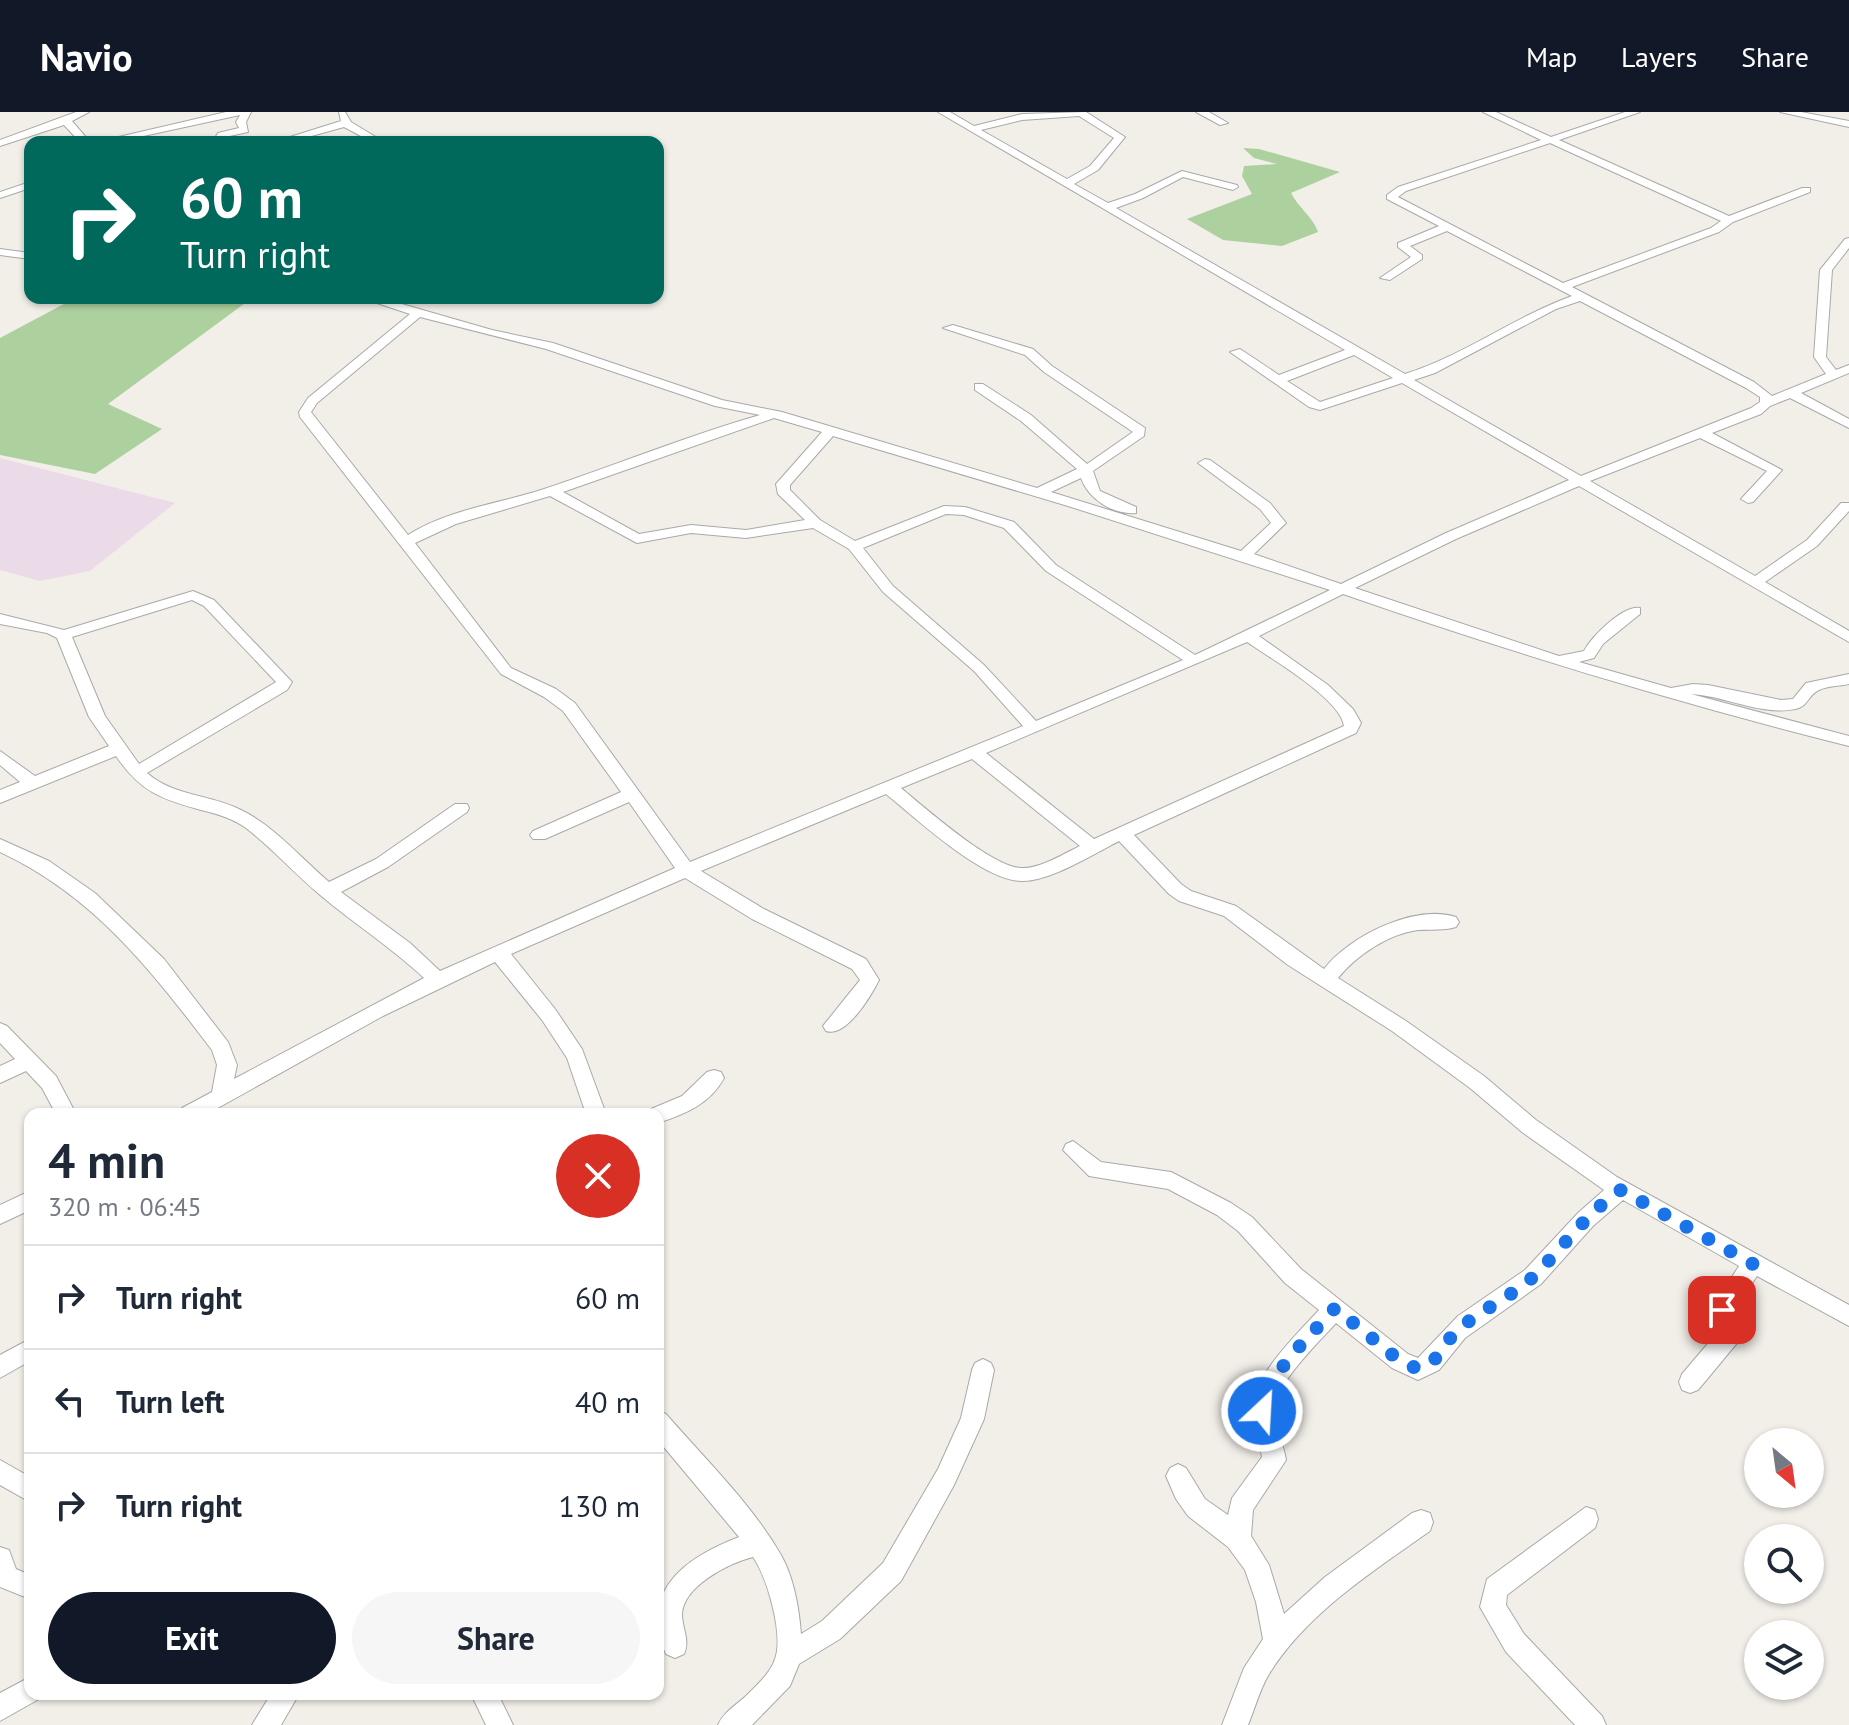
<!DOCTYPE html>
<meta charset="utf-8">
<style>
:root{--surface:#fff;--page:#f6f6f7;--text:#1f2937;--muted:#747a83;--line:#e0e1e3;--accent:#111827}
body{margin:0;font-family:"PT Sans",sans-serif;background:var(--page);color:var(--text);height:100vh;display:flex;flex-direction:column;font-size:30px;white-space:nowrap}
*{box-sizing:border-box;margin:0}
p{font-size:26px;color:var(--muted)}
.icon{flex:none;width:44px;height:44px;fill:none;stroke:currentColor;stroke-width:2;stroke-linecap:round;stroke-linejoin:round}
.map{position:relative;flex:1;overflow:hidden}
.sheet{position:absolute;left:24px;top:996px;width:640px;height:592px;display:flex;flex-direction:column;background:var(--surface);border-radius:16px;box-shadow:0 2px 6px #0004}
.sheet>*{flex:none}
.guide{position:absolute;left:24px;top:24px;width:640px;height:168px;border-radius:16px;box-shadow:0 2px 6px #0004;background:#00695c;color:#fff;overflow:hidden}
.needle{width:52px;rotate:151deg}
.tools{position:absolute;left:1744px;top:1316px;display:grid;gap:16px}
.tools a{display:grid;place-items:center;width:80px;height:80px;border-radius:50%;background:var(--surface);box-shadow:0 2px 6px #0004;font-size:40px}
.pin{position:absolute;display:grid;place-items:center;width:68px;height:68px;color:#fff;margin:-34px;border-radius:16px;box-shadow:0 4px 12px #0006}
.me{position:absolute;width:88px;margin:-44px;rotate:25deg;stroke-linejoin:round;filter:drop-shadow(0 0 6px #0008)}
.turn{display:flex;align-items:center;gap:28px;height:168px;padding:0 24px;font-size:36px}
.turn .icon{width:104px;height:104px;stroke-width:2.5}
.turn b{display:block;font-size:56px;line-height:68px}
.round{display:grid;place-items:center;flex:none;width:84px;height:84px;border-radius:42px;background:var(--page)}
.summary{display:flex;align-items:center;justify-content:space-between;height:136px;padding:0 24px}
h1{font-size:48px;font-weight:700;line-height:60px}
.primary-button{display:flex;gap:16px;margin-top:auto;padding:16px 24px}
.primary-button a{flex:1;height:92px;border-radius:48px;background:var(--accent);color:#fff;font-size:32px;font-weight:700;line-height:92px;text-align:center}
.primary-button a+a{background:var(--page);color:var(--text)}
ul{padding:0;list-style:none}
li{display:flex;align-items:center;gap:24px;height:104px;padding:0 24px;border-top:2px solid var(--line)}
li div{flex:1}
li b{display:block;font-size:30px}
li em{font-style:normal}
header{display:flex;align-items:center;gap:48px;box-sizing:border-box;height:112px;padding:0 40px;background:var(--accent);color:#fff}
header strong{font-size:38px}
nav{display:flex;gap:44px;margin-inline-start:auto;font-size:28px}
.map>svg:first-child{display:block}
</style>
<header>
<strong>Navio</strong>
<nav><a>Map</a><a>Layers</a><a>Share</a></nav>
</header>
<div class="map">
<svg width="1849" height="1613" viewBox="0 0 1849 1613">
<rect width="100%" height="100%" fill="#f2efe9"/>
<!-- industrial -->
<path fill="#ebdbe8" d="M0 346 175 391 90 459 40 469 0 458Z"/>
<!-- forest -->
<path fill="#add19e" d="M1243 36 1259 37 1340 60 1291 81C1298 95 1313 105 1318 120L1282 134 1223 128 1187 107 1252 82 1242 64 1244 54 1277 52 1254 46Z
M75 186H252L108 292 162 317 95 362 0 343V226Z"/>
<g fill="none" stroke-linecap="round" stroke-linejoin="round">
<!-- minor casing -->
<g stroke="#a9a9a9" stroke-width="2">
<path id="minor" d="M76 0H89L72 9 90 30H80L64 13 0 34V28Z
M226 0H251L246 10 248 20 225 25 222 30H189L215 26 218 21 239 16 236 10 240 3 116 30H97Z
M339 0H345L351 10 384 30H372L344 15 290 30H274L341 9Z
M938 0H950L974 14 1022 2 1086 0 1125 25 1098 58 1074 72 1108 91 1135 82 1182 59 1237 73 1238 75 1233 78 1183 65 1143 86 1116 96 1405 262C1463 244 1514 205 1572 184L1447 119 1410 134 1422 143V147L1390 168 1380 166 1411 145 1398 135V131L1439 114 1387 87V83L1398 75 1541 28 1483 0H1496L1551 25 1625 0H1640L1559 28 1729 104 1802 76H1810V80L1733 110 1719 120 1572 175 1754 270 1772 284 1826 262 1814 245 1820 158 1845 127 1849 126V136L1832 158 1826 245 1836 258 1849 253V261L1801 281 1849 307V316L1790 286 1770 294 1761 302 1712 321 1782 358 1753 390 1748 391 1741 387 1767 359 1700 326 1590 369 1755 464 1807 428 1841 391H1849V399L1817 434 1765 470 1849 519V530L1579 374 1456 427 1355 476 1559 544 1584 539C1592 524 1623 493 1640 496V502L1603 532 1594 546 1579 550 1671 576 1693 572 1708 573 1781 588 1793 587 1806 571 1849 562V572C1840 574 1827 574 1819 578 1808 583 1808 595 1795 597 1761 604 1726 584 1691 582L1849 624V634C1678 591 1510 540 1343 482L1259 524 1328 573 1353 597 1361 611 1356 621 1134 723 1181 772 1191 779 1236 794 1324 857C1350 824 1414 792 1456 805L1459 810 1456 815C1444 819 1431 817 1418 818 1388 822 1357 843 1338 866L1406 909 1484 964 1536 1008 1617 1065 1849 1193V1214L1757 1164 1733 1200 1740 1224 1737 1231 1698 1278 1690 1281 1682 1278 1679 1270 1682 1262 1717 1221 1711 1198 1739 1154 1623 1088 1593 1114 1541 1172 1465 1226 1439 1258 1418 1268 1392 1256 1336 1211C1319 1230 1274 1273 1274 1299 1273 1315 1284 1332 1286 1348L1253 1398 1251 1424 1269 1453 1284 1502 1325 1465 1412 1401 1421 1398 1430 1401 1433 1410 1430 1419C1372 1460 1307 1501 1269 1562 1260 1577 1255 1596 1248 1613H1222L1244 1556 1263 1527 1256 1490 1245 1458 1228 1435 1188 1404 1176 1387 1166 1364 1170 1356 1178 1352 1186 1356 1205 1387 1228 1403 1232 1386 1262 1345C1260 1331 1252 1317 1251 1302 1248 1269 1298 1221 1319 1198L1285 1171 1238 1119 1217 1103 1168 1077 1089 1064 1063 1038 1066 1032 1073 1029 1101 1050 1171 1060 1231 1091 1252 1105 1301 1157 1408 1242 1418 1246 1458 1204 1525 1158 1578 1101 1604 1078 1522 1020 1470 976 1392 919 1288 853 1224 804 1179 789 1169 782 1119 729C1093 742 1050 770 1021 769 982 768 917 707 886 682L701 759 764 797 866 847 879 868C871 884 846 926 826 919L823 914 860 868 852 857 752 807 685 766 511 842 555 897 582 937 606 1002H586L567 946 542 908 495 850 383 904 207 1002H179L182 996 212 980 217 953 212 938C151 858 94 784 0 740V727L49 749 95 781 164 847 228 930 237 953 234 967 424 866C391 835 353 811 319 782 294 761 272 736 246 716 232 706 217 702 201 698 160 687 140 679 116 644L0 691V678L20 670 0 653V639L35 664 109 634 89 605 57 526 47 521 0 512V502L64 518 193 479 214 488 292 570 287 578 147 661C175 685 210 682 241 698 274 714 301 746 329 770L376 747 455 692H467L469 696 467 700 388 755 341 780 410 831 440 859 675 756 629 690 545 727H533L530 723 533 719 621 680 563 599 544 585 501 562 300 305 299 300 308 286 410 202 362 186H381L492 218 553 231 722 288 782 300 1037 376 1077 357 1021 309 975 278V272H983L1031 303 1087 352 1133 320 1044 260 1025 243 943 216 953 213 1033 237 1052 254 1145 316 1144 324 1093 359 1100 379 1136 395V401C1113 403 1088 387 1081 366L1051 380 1241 439 1271 411 1260 397 1198 351 1205 347 1210 348 1270 391 1286 411 1254 442 1341 472 1446 421 1569 368 1402 271 1320 298 1309 295 1230 240 1240 237 1279 263 1345 238ZM1079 4 1114 26 1090 54 1067 67 981 18 1022 8ZM1550 31 1721 109 1711 116 1563 171 1398 85 1406 79ZM1580 189 1746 276 1760 285V290L1751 296 1581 364 1414 268 1435 261 1556 197ZM420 205 546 237 715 294 760 303C686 324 614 354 541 378 497 392 447 398 408 423L311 300 317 291ZM1354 243 1393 266 1320 290 1287 269ZM774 306 822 320 776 372 778 382 805 408 746 418 691 413 639 422 563 380ZM833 324 1068 394 1330 478 1195 543 1056 453 1014 410 965 395 944 394 855 429 820 408 790 378V373ZM550 384 637 431 691 421 746 426 813 416 849 437 883 480 974 559 1023 614 690 750 575 591 556 577 511 556 415 431 456 412ZM946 402 964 403 1004 416 1046 459 1183 548 1036 609 984 553 893 474 863 436ZM192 488 204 494 276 570 139 652 105 604 72 525ZM1247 530C1270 546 1341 587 1344 614L1094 727 986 641ZM972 647 1080 734C1063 742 1040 757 1021 756 992 755 925 696 901 676Z
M1196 0H1209L1228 11 1220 13Z
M1780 0H1801L1849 9V15Z
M30 70V76L0 86V80Z
M0 137 30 141V147L0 143Z
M0 911 7 914 56 964 76 1002H56L42 976 26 959 0 971V954L15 947 0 931Z
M714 958 721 960 724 966C710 992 685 1002 658 1011V1002H648L651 997 682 984 707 960Z
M30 1079V1098L0 1112V1093Z
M30 1227V1249L0 1266V1243Z
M983 1247 991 1251 994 1258 984 1307 954 1373 901 1469 840 1527 799 1552 790 1574 752 1613H718C724 1599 737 1593 748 1582 758 1572 771 1560 775 1547 784 1523 767 1465 753 1445 729 1451 681 1475 682 1504 683 1518 690 1529 684 1542L675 1546 666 1542C639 1478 685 1446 739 1425L658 1328V1299L666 1302C705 1347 751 1391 781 1443 794 1466 799 1496 801 1522L822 1509 883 1451 938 1357 961 1306 972 1258 975 1251Z
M0 1348 30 1365V1390L0 1373Z
M1586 1395 1595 1398 1598 1407 1595 1416 1507 1483 1506 1493 1524 1522 1602 1604 1606 1613H1575L1506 1540 1480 1495 1487 1467Z
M0 1435 9 1438 16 1457 30 1463V1487L0 1475Z
M30 1565V1582H41L39 1587 0 1609V1581Z
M271 1582H299L281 1613H252Z
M471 1582H498L513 1613H486Z"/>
</g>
<!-- minor -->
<use href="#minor" fill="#fff" fill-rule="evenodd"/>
</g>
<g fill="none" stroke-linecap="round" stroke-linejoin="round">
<!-- route -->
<path stroke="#1a73e8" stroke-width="14" stroke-dasharray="0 25.2" d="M1262 1299C1268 1260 1311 1224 1335 1196L1400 1249 1418 1257C1439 1252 1442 1232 1457 1219 1480 1198 1510 1186 1533 1165 1563 1136 1586 1101 1621 1078L1753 1152 1722 1198"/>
</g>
</svg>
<div class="tools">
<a><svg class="needle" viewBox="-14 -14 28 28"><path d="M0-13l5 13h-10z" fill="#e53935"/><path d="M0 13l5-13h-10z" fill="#747a83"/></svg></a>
<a><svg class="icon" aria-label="search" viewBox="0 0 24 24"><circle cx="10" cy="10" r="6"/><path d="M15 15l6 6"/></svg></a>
<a><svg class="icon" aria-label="layers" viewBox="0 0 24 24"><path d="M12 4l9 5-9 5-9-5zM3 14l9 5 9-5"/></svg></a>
</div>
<div class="pin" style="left:1722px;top:1198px;background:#d93025"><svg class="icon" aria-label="arrive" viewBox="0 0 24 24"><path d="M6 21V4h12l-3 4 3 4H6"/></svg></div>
<svg class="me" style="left:1262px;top:1299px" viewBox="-20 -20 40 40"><circle r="17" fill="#1a73e8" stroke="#fff" stroke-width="3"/><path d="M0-11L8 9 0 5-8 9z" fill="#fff"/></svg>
<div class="guide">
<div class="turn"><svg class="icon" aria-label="right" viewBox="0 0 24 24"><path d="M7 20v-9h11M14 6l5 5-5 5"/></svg><div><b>60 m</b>Turn right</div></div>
</div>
<section class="sheet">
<div class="summary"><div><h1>4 min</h1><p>320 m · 06:45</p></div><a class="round" style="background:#d93025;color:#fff"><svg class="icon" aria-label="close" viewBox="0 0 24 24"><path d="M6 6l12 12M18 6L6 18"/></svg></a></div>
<ul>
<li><svg class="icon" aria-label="right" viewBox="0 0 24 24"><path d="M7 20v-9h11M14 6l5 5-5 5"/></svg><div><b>Turn right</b></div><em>60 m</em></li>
<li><svg class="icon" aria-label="left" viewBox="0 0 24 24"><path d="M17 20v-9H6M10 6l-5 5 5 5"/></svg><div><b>Turn left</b></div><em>40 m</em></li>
<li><svg class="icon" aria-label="right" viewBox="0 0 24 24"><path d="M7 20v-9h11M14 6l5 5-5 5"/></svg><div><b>Turn right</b></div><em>130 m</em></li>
</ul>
<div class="primary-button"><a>Exit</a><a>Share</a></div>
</section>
</div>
